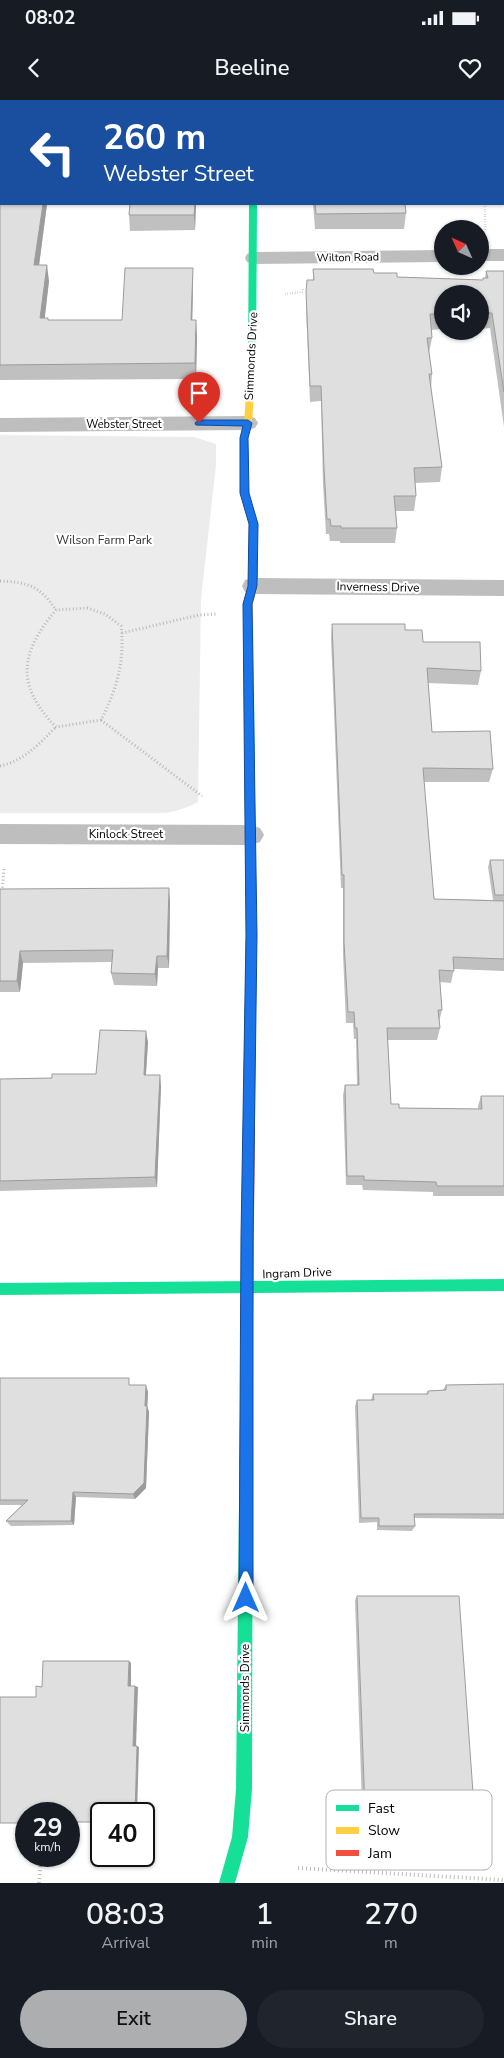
<!DOCTYPE html>
<style>
:root{--surface:#171b24;--page:#20242c;--text:#f1f3f6;--muted:#9ea1a6;--accent:#adaeaf}
body{margin:0;font-family:"Nunito Sans",sans-serif;background:var(--page);color:var(--text);height:100vh;display:flex;flex-direction:column;font-size:19px;white-space:nowrap}
*{box-sizing:border-box;margin:0}
p{font-size:16px;color:var(--muted)}
.icon{flex:none;width:28px;height:28px;fill:none;stroke:currentColor;stroke-width:2;stroke-linecap:round;stroke-linejoin:round}
.map{position:relative;height:1783px;overflow:hidden}
.sheet{display:flex;flex-direction:column;background:var(--surface);flex:1}
.sheet>*{flex:none}
.hud{position:absolute;left:0px;top:0px;width:505px;height:105px;box-shadow:0 1px 4px #0004;background:#1a4fa0;color:#fff;overflow:hidden}
.needle{width:32px;rotate:315deg}
.fabs{position:absolute;left:434px;top:120px;display:grid;gap:10px}
.fabs a{display:grid;place-items:center;width:55px;height:55px;border-radius:50%;background:var(--surface);box-shadow:0 1px 4px #0004;font-size:25px}
.speed{position:absolute;left:15px;top:1702px;display:flex;gap:10px;font-size:25px;font-weight:700;text-align:center}
.speed>*{display:grid;place-content:center;width:65px;height:65px;border-radius:50%;background:var(--surface);box-shadow:0 1px 4px #0004;line-height:1}
.speed small{font-size:12px;font-weight:400}
.speed .limit{border:2px solid #111;border-radius:8px;background:#fff;color:#111}
.pin{position:absolute;display:grid;place-items:center;width:42px;height:42px;color:#fff;margin:-51px -21px;border-radius:50% 50% 50% 0;rotate:-45deg;box-shadow:0 0 5px #0007}
.pin .icon{rotate:45deg}
.me{position:absolute;width:55px;margin:-28px;rotate:0deg;stroke-linejoin:round;filter:drop-shadow(0 0 4px #0008)}
.turn{display:flex;align-items:center;gap:18px;height:105px;padding:0 20px;font-size:22px}
.turn .icon{width:65px;height:65px;stroke-width:2.5}
.turn b{display:block;font-size:35px;line-height:42px}
.eta{display:flex;justify-content:space-evenly;align-items:center;height:85px;text-align:center}
.eta b{font-size:30px;font-weight:600;line-height:35px}
.cta{display:flex;gap:10px;margin-top:auto;padding:10px 20px}
.cta a{flex:1;height:58px;border-radius:30px;background:var(--accent);color:#111;font-size:20px;font-weight:600;line-height:58px;text-align:center}
.cta a+a{background:var(--page);color:var(--text)}
.status{display:flex;justify-content:space-between;align-items:center;height:35px;padding:0 25px;background:var(--surface);direction:ltr}
.status svg{height:14px;fill:currentColor}
header{display:flex;justify-content:space-between;align-items:center;height:65px;padding:0 20px;background:var(--surface);font-size:22px;font-weight:600}
.map>svg:first-child{display:block}
</style>
<div class="status"><b>08:02</b><svg viewBox="0 0 49 12"><path d="M0 12V9h3v3zM5 12V6h3v6zM10 12V3h3v9zM15 12V0h3v12zM26 1h20v11H26zM47 4h2v5h-2z"/></svg></div>
<header><svg class="icon" aria-label="back" viewBox="0 0 24 24"><path d="M15 5l-7 7 7 7"/></svg>Beeline<svg class="icon" aria-label="heart" viewBox="0 0 24 24"><path d="M12 20l-8-8c-3-5 5-10 8-4 3-6 11-1 8 4z"/></svg></header>
<div class="map">
<svg width="504" height="1783" viewBox="0 0 504 1783">
<rect width="100%" height="100%" fill="#fff"/>
<!-- green -->
<path fill="#ececec" d="M0 335 194 337 216 344V365L201 499 198 702C187 708 177 711 165 713H0Z"/>
<g fill="none" stroke-linecap="round" stroke-linejoin="round">
<!-- path-far2 -->
<path stroke="#b9b9b9" stroke-width="2.5" stroke-dasharray="0.5 2" stroke-linecap="butt" d="M485 104V131
M285 194 303 192V188"/>
<!-- path-far1 -->
<path stroke="#b9b9b9" stroke-width="3" stroke-dasharray="1 2.5" stroke-linecap="butt" d="M0 481C28 482 40 486 56 510
M87 508 105 514 121 526C125 561 117 589 101 620L56 627C15 585 20 553 56 510Z
M122 533 199 515 216 514
M101 620 202 696
M0 666C24 661 39 644 56 627
M2 791 4 769"/>
<!-- path -->
<path stroke="#b9b9b9" stroke-width="4" stroke-dasharray="1 3" stroke-linecap="butt" d="M22 1720V1730H26
M298 1768 504 1780
M39 1783 41 1756"/>
<!-- lane -->
<path fill="#bebebe" fill-rule="evenodd" d="M485 0H497V1H485Z"/>
<!-- street -->
<path fill="#bebebe" fill-rule="evenodd" d="M243 0H259V1H243Z
M480 149H504V161H480Z
M442 150V162L254 164 247 162 245 158 247 154 254 152Z
M248 316 255 318 258 323 255 328 248 330 0 332V318Z
M253 478 504 480V496L253 494 245 492 242 486 245 480Z
M0 724 251 725 260 728 264 735 260 742 251 745 0 744Z"/>
<!-- fast -->
<path fill="#16e098" fill-rule="evenodd" d="M249 104H257L256 264 252 267 248 264Z
M249 586 254 590 256 835 255 1020 253 1024 249 1025 245 1024 243 1020 246 835 244 590Z
M504 1179V1191L0 1195V1183Z
M247 1211 252 1213 253 1217 252 1689 248 1737 235 1783H219L232 1737 236 1689 241 1217 242 1213Z"/>
<!-- slow -->
<path fill="#ffcf43" fill-rule="evenodd" d="M252 261 256 264 252 323 248 338V393L257 424 258 486 253 503 254 590 249 594 244 590 243 503 248 486 249 424 240 393V338L244 323 248 264Z"/>
<!-- jam -->
<path fill="#f24e42" fill-rule="evenodd" d="M249 1015 253 1016 255 1020 253 1217 252 1221 247 1223 242 1221 241 1217 243 1020 245 1016Z"/>
</g>
<!-- wall -->
<path fill="#c0c0c0" d="M0 0H70V1H1V104H47L39 165 49 181 44 218H48V220H122L193 184 192 220 197 236 196 279 0 280Z
M130 104H196L195 130 130 131 129 115Z
M313 104H405L406 113 404 129H315Z
M313 169 374 173 397 177 483 180V178H485L486 171H504V327L490 228 480 229V194H442V229L431 230 432 238 429 253 432 274 431 288 442 367 440 382 415 383 416 396 414 411H396L397 428 395 443H340V441H330L329 434H326L323 384 321 301 310 302 306 208 307 180H313Z
M332 524 405 530 423 542 481 571 478 585 428 583 432 632 493 669 489 682H424L434 799 493 800 488 767 490 760H504V871L454 869 451 883 440 882 442 910 439 922 440 928 437 940H388L391 1004 399 1008 478 1009V1006L481 996H504V1096H433V1092L363 1090 362 1085H346L343 995 345 985H357L356 939H354L353 923H346L343 855V788H341L331 538Z
M0 789 170 801 169 868H158L157 886 114 885 111 873 112 862 23 863 20 892H0Z
M148 942 146 975 161 986 157 1087 0 1091V979L52 978 96 974Z
M0 1278 131 1285 148 1292 147 1306 149 1312 146 1388 135 1399 76 1397 74 1425 11 1426 6 1421 22 1405H0Z
M504 1284V1419L414 1418 415 1426 412 1431 377 1430V1422L359 1423 355 1306 357 1300H371L373 1294H426L428 1291 443 1290 446 1285Z
M357 1496 366 1736 363 1735 355 1500Z"/>
<!-- shaded-wall -->
<path fill="#9c9c9c" d="M43 104H47L37 181 34 165Z
M195 104H196L195 130 194 115Z
M47 165 49 181 43 234 40 218Z
M193 168V184L192 236 191 220Z
M196 220 197 236 196 279 195 263Z
M169 788 170 801 169 868 167 856Z
M20 851 23 863 20 892 17 881Z
M157 856 158 868 157 886 155 874Z
M146 931 148 942 145 986 144 975Z
M160 975 161 986 157 1087 155 1077Z
M146 1285 148 1292 147 1313 145 1306Z
M147 1306 149 1312 146 1388 135 1399 133 1394Z
M73 1392 76 1397 74 1425 71 1421Z
M129 1561 131 1563V1588L128 1586Z
M135 1586 138 1587 136 1647 133 1646Z
M137 1646 139 1647 137 1714H135Z"/>
<!-- building -->
<path fill="#dfdfdf" stroke="#9c9c9c" d="M0 0H67V1H1V104H43L34 165H47L40 218H48V220H122L125 168H193L191 220H196L195 263 0 265Z
M131 0H199V1H131Z
M309 0H384V1H309Z
M130 104H195L194 115H129Z
M315 104H405L406 113 316 114Z
M313 169H373L374 173H397V177L483 180V178H488L486 171H504V292L492 213H480V194H442V214H430L432 238H427L432 274H429L442 367 414 368 416 396H394L397 428H341V426H331L330 419H327L324 369 321 286H310L306 192 307 180H314Z
M332 524H405V530H422L423 542H480L481 571 427 568 432 632 490 631 493 669 423 668 434 799 504 801V859L453 857 454 871 439 870 442 910H438L440 928H387L391 1004H399V1008L482 1009 481 996H504V1086H437L436 1082 364 1080V1076H347L345 985H359L357 928H355L354 912H348L344 842V775H342Z
M490 760H504V795H495Z
M169 788 167 856H157L155 874 111 873 113 850 20 851 17 881H0V789Z
M100 930 146 931 144 975H160L155 1077 0 1081V979L52 978V974H96Z
M0 1278H129V1285H146L145 1306H147L144 1383 133 1394 73 1392 71 1421H6L28 1400H0Z
M504 1284V1414H414L415 1426H379V1418H361L357 1300H374L373 1294H428V1291L446 1290V1285Z
M357 1496H459L476 1735 366 1736Z
M43 1561H129L128 1586H135L133 1646H137L135 1714H101V1722H69V1714H26V1723H0V1597H36V1586L42 1587Z"/>
<!-- route -->
<path fill="#1a73e8" stroke="#114b97" d="M199 320H248L252 323 248 338 249 393 258 424 257 486 252 504 257 835 253 1137V1498L251 1503 246 1505 241 1503 239 1498 241 1137 246 835 243 504 248 486 249 424 240 393V338L243 326 196 325 195 323Z"/>
<g text-anchor="middle" stroke-width="4.5" stroke-linejoin="round" paint-order="stroke">
<!-- far-street labels -->
<g font-size="11" fill="#000" stroke="#fff">
<text transform="translate(348 157) rotate(-1)" y="4">Wilton Road</text>
<text x="124" y="328">Webster Street</text>
</g>
<!-- street labels -->
<g font-size="12" fill="#000" stroke="#fff">
<text transform="translate(251 256) rotate(-87)" y="4">Simmonds Drive</text>
<text transform="translate(378 487) rotate(1)" y="4">Inverness Drive</text>
<text x="126" y="738">Kinlock Street</text>
<text transform="translate(297 1173) rotate(-2)" y="4">Ingram Drive</text>
<text transform="translate(245 1588) rotate(-90)" y="4">Simmonds Drive</text>
</g>
<!-- park labels -->
<g font-size="12" fill="#333" stroke="#fff">
<text x="104" y="444">Wilson Farm Park</text>
</g>
</g>
<!-- legend -->
<rect x="326" y="1690" width="166" height="80" rx="8" fill="#fff" stroke="#b2b2b2" stroke-width="1"/>
<rect x="336" y="1705" width="23" height="6" fill="#16e098"/>
<rect x="336" y="1727" width="23" height="7" fill="#ffcf43"/>
<rect x="336" y="1750" width="23" height="6" fill="#f24e42"/>
<g font-size="14" fill="#000">
<text x="368" y="1713">Fast</text>
<text x="368" y="1735">Slow</text>
<text x="368" y="1758">Jam</text>
</g>
</svg>
<div class="fabs">
<a><svg class="needle" viewBox="-14 -14 28 28"><path d="M0-13l5 13h-10z" fill="#e53935"/><path d="M0 13l5-13h-10z" fill="#9ea1a6"/></svg></a>
<a><svg class="icon" aria-label="sound" viewBox="0 0 24 24"><path d="M4 9h4l5-4v14l-5-4H4zM17 9q2 3 0 6"/></svg></a>
</div>
<div class="speed"><div>29<small>km/h</small></div><div class="limit">40</div></div>
<div class="pin" style="left:199px;top:323px;background:#d93025"><svg class="icon" aria-label="arrive" viewBox="0 0 24 24"><path d="M6 21V4h12l-3 4 3 4H6"/></svg></div>
<svg class="me" style="left:246px;top:1498px" viewBox="-20 -20 40 40"><path d="M0-17L14 15 0 8-14 15z" fill="#1a73e8" stroke="#fff" stroke-width="4"/></svg>
<div class="hud">
<div class="turn"><svg class="icon" aria-label="left" viewBox="0 0 24 24"><path d="M17 20v-9H6M10 6l-5 5 5 5"/></svg><div><b>260 m</b>Webster Street</div></div>
</div>
</div>
<section class="sheet">
<div class="eta">
<div><b>08:03</b><p>Arrival</p></div>
<div><b>1</b><p>min</p></div>
<div><b>270</b><p>m</p></div>
</div>
<div class="cta"><a>Exit</a><a>Share</a></div>
</section>
